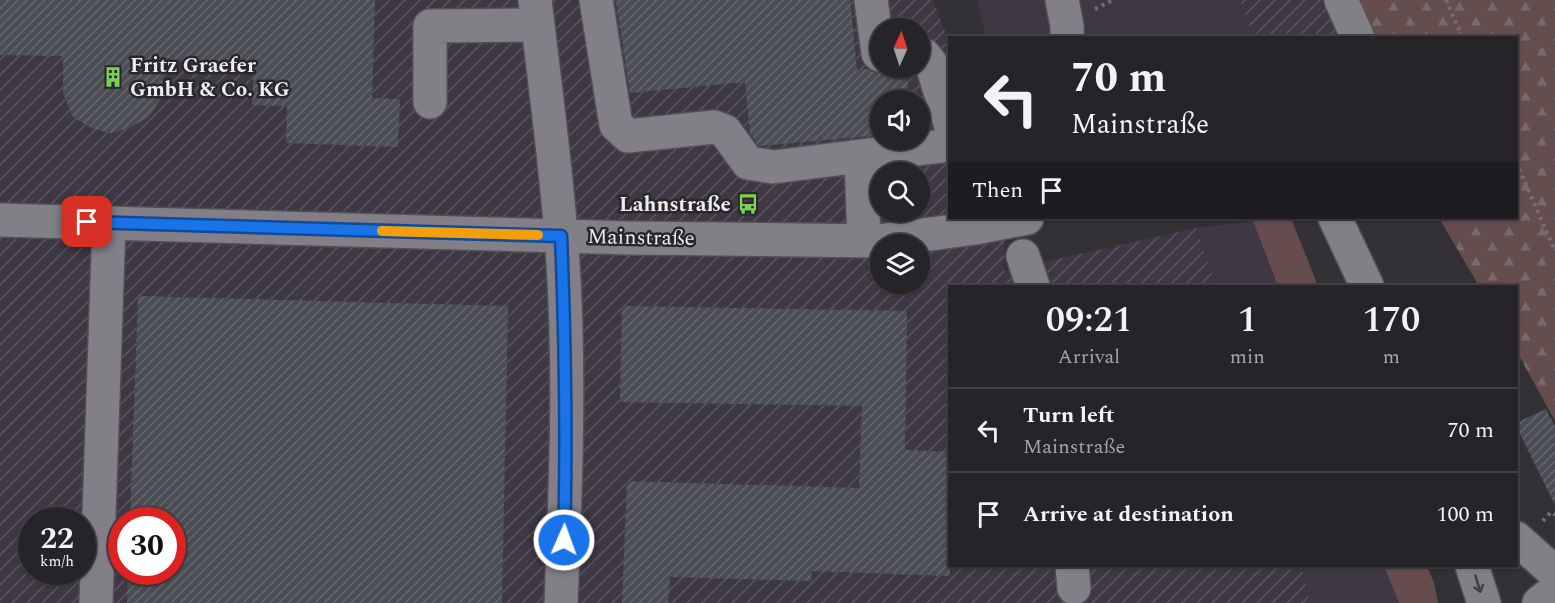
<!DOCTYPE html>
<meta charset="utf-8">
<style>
:root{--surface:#262428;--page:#2e2c30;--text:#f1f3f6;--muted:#a4a4a8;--line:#424145}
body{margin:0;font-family:Spectral,serif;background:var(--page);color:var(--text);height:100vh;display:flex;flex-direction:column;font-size:22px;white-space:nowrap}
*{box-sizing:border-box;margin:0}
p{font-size:20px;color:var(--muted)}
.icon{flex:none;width:33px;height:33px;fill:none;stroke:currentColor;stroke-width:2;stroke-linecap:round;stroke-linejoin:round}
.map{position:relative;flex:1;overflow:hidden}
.panel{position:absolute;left:948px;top:285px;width:570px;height:282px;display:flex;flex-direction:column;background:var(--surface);border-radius:0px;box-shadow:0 2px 4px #0004,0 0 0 2px var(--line)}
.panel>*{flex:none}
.hud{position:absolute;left:948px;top:36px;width:570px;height:183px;border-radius:0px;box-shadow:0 2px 4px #0004,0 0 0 2px var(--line);background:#262428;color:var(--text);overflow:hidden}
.needle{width:39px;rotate:3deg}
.controls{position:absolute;left:870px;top:18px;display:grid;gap:12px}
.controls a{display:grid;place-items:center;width:60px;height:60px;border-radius:50%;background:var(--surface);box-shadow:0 2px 4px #0004,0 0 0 2px var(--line);font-size:30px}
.speed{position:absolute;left:18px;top:507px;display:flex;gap:12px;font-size:30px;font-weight:700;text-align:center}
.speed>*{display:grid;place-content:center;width:78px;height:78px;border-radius:50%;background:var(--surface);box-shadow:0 2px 4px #0004,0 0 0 2px var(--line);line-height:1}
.speed small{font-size:15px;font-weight:400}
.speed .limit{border:9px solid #d22;background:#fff;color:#111}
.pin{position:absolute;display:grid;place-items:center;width:51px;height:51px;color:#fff;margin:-26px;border-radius:12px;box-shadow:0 3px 9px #0006}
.me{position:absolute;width:66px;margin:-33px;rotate:2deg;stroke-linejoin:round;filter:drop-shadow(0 0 4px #0008)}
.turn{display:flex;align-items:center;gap:21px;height:126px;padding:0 24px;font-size:27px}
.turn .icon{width:78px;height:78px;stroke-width:2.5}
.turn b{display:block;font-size:42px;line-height:51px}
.then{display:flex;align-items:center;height:57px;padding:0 24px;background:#0003;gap:12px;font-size:22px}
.eta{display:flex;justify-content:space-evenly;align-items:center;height:102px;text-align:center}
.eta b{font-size:36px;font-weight:600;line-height:42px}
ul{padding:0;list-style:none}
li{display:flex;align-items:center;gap:18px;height:84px;padding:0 24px;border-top:2px solid var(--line)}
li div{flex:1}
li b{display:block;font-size:22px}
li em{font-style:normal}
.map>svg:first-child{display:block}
</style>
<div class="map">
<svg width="1555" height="603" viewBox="0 0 1555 603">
<defs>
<pattern id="industrial-furrows" width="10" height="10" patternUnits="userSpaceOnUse" patternTransform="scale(1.5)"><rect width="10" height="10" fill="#3e3845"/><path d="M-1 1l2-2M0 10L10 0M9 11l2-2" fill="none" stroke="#5a5560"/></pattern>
<pattern id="forest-firs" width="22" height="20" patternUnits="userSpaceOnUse" patternTransform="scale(1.5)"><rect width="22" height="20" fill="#654d4e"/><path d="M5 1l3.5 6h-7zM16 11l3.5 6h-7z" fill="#7b6768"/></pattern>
<pattern id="building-hatch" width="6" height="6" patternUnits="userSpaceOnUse" patternTransform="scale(1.5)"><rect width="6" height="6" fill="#4b4d54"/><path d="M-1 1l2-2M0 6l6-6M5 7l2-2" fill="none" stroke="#65676d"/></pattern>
</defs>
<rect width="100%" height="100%" fill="#333036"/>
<!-- built -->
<path fill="#3e3845" d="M977 0H1240L1252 37H985L981 14Z
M1253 221 1278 286H1216L1196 228Z
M1301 566H1384L1399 603H1311Z"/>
<!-- industrial -->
<path fill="url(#industrial-furrows)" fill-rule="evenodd" d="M0 0H933L949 42 950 218H1005L1004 271 1196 228 1216 286H950V566H1301L1311 603H0ZM880 28H920V68H880ZM880 100H920V140H880ZM880 172H920V212H880ZM880 244H920V284H880ZM32 520H82V572H32ZM122 520H172V572H122Z
M1240 0H1351L1364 37H1252Z"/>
<!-- grass -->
<path fill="#654d4e" d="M1291 218 1318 286H1278L1253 221Z
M1384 566H1427L1434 583 1438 603H1399Z"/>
<!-- forest -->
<path fill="url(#forest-firs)" d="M1351 0H1555V421L1517 352 1516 286H1479L1439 218H1516V38L1364 37Z"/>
<!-- building -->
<path fill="url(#building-hatch)" d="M0 0H375L372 98 400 99 398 147 286 143 287 106 252 105 254 62 163 60V95L149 117 129 128 111 133 93 129 73 117 63 93V56L0 55Z
M616 0H850L857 70 868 69 876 73H884L894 68H906L909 100H880V135L759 146 750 133 745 82 630 93Z
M138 296 508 306 502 603H127L128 572H172V520H130Z
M622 306 907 311 905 450 950 452V576L812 571 811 581 670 577 668 603H622L627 481 859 488 862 406 620 402Z
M1546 409 1555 426V505L1516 426V423Z"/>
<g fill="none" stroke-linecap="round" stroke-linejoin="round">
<!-- minor casing -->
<g stroke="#524f55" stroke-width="36">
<path id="minor" d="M535 0C544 78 555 157 561 235 571 357 566 481 561 603
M596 0 616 125 628 136 714 127 725 131 748 163 773 167 950 145
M871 0 878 53 880 55
M1062 0 1067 26V38
M1341 0 1358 38
M920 55H924L932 65 950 123
M430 102V26L538 25
M861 156 864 241
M1335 218 1367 286
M0 220 630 238 878 241 975 228 1027 218
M1023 256 1033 286
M1516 538 1555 573
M1072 566 1074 588
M1472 566 1484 603
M96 603 109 223
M1539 603 1555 590"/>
</g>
<!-- path -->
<path stroke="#727075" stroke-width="4" stroke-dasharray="3 4.5" stroke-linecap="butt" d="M1446 0 1463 38
M1095 9 1113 0
M1516 162 1555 251
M1543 521 1551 512 1555 515"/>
<!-- minor -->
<use href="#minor" stroke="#837f87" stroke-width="33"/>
</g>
<!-- one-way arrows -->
<defs><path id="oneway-shaft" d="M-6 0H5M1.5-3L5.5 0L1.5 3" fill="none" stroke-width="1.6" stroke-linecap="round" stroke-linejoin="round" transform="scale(1.5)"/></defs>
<use stroke="#403c43" href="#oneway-shaft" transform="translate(1478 584) rotate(73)"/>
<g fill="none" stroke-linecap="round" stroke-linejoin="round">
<!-- route casing -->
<g stroke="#114b97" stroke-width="15">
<path id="route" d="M87 222 561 236C565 337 567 438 564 540"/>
</g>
<!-- route -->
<use href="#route" stroke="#1a73e8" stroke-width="10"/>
<!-- slow -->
<path stroke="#f59e0b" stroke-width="10" d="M382 231 538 235"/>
</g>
<!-- icons -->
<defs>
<g id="building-bare" transform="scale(1.62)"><path d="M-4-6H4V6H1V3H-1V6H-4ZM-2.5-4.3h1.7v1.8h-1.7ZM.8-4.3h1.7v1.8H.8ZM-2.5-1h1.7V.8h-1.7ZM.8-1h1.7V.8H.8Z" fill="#7cd155" stroke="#29262c" stroke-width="2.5" paint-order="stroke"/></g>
<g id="bus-bare" transform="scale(1.62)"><path d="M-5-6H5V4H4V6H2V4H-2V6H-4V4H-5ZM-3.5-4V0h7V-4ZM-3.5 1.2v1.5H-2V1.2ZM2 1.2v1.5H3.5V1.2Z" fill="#7cd155" stroke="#29262c" stroke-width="2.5" paint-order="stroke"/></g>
</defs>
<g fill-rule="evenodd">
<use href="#building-bare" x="113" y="77"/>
<use href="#bus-bare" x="748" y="204"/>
</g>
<g text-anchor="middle" stroke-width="5" stroke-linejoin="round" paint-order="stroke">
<!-- poi labels -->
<g font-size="21" font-weight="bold" fill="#eeecf0" stroke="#29262c" text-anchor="start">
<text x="130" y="72">Fritz Graefer<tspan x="130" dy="24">GmbH &amp; Co. KG</tspan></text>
<text x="731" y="211" text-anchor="end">Lahnstraße</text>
</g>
<!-- street labels -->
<g font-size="21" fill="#eeecf0" stroke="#29262c">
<text transform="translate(641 237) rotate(1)" y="7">Mainstraße</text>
</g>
</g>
</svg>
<div class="controls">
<a><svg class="needle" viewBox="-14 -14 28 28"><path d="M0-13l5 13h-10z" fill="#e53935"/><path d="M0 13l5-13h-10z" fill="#a4a4a8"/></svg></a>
<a><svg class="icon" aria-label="sound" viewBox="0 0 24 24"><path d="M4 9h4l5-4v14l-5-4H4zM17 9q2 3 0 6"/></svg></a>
<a><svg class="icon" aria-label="search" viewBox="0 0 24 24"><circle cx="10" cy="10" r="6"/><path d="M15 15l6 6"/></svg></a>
<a><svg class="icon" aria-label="layers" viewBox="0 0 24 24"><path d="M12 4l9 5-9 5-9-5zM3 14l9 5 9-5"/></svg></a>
</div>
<div class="speed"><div>22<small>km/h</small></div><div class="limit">30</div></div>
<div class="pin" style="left:87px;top:222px;background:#d93025"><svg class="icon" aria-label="arrive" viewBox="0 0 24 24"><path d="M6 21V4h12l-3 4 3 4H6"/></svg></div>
<svg class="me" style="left:564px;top:540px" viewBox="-20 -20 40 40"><circle r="17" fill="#1a73e8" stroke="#fff" stroke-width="3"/><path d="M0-11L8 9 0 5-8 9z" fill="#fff"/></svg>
<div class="hud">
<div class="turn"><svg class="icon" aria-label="left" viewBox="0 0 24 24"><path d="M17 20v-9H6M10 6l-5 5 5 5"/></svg><div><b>70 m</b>Mainstraße</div></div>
<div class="then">Then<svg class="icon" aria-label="arrive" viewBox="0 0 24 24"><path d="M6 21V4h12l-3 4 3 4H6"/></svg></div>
</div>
<section class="panel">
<div class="eta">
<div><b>09:21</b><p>Arrival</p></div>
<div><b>1</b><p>min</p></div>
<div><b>170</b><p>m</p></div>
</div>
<ul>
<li><svg class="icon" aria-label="left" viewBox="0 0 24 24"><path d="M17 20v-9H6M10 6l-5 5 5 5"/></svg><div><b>Turn left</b><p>Mainstraße</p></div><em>70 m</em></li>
<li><svg class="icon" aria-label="arrive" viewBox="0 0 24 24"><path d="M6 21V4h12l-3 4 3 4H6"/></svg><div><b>Arrive at destination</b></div><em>100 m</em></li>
</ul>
</section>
</div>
